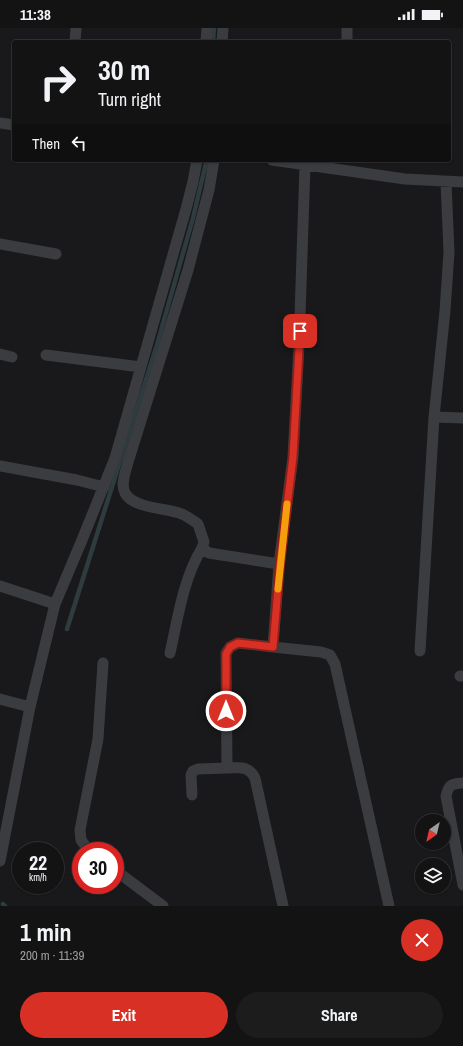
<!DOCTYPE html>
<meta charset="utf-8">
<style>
:root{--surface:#131314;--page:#1c1c1d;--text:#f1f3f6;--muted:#9d9ea0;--line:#323234;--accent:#d93025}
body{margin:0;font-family:"Archivo Narrow",sans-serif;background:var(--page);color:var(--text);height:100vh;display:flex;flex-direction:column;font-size:15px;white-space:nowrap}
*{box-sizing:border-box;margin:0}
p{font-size:13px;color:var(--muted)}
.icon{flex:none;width:22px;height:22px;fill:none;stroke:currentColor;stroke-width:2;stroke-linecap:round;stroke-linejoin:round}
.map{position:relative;height:878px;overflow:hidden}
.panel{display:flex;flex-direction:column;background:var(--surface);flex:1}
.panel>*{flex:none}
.hud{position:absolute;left:12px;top:12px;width:439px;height:122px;border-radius:4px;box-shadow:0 1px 3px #0004,0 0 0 1px var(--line);background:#131314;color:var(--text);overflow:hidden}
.needle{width:26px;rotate:214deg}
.tools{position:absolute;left:415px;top:786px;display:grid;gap:8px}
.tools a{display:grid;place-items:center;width:36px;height:36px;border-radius:50%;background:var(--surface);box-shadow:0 1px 3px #0004,0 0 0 1px var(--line);font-size:20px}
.speed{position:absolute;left:12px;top:814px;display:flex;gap:8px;font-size:20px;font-weight:700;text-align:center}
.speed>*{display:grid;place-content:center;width:52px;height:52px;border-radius:50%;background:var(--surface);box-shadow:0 1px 3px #0004,0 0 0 1px var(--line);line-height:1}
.speed small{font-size:10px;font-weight:400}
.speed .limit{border:6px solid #d22;background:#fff;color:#111}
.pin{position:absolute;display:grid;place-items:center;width:34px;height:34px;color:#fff;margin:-17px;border-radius:8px;box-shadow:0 2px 6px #0006}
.me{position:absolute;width:44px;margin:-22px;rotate:0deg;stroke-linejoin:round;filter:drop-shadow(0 0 3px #0008)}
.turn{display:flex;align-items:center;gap:14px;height:84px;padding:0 20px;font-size:18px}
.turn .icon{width:52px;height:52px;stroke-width:2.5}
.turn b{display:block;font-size:28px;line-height:34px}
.then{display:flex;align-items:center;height:38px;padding:0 20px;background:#0003;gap:8px;font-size:15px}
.round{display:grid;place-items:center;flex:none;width:42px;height:42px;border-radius:21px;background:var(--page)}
.headline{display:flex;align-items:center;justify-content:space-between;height:68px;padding:0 20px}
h1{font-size:24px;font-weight:700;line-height:30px}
.cta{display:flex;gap:8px;margin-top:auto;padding:8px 20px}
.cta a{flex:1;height:46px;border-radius:24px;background:var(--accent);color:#fff;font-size:16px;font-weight:700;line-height:46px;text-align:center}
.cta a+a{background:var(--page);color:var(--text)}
.status{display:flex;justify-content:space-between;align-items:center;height:28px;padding:0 20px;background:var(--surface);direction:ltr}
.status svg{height:11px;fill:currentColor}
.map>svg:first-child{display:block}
</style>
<div class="status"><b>11:38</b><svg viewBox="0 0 49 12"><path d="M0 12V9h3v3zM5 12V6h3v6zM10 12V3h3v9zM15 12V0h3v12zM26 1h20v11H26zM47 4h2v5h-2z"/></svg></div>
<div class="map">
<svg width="463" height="878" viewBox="0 0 463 878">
<rect width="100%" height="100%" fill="#19191b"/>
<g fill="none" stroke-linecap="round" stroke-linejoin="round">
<!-- stream -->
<path stroke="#2e3b3f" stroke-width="4.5" d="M213 14 214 0
M67 601 156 320 193 190 206 135
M3 876 5 878"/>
<!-- minor -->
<path stroke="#3a3c40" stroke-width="11" d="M75 14 76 0
M206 14 207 0
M222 14 223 0
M347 14V0
M0 95 14 97
M214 132 209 162 188 242 128 434C126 443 120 456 125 465 133 480 164 480 179 485 186 487 192 492 198 496L204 514 202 520 209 525 279 536
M272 132 405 151 463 154
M305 137 299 318 293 429 279 536 273 619 321 624 330 627 335 636 389 878
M0 216 56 226
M0 326 12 329
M46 327 141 339
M434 389 463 390
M0 438 77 452 104 459
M0 558 55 576
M273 619 238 615 230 619 226 625 227 740C240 740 248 737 255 750L283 878
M420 623 434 389 445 283 449 224 446 154
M170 625C178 590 183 551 202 520
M460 648H463
M0 671 30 679
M463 755C451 756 449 756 446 768L463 857
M192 767 191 747 193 743 198 741 227 740
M89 823 81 812 80 802 98 711 103 635
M0 833 30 679 55 576 82 512 115 430 186 181 193 154 197 132
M115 842 163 878"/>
</g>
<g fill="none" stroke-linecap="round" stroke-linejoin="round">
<!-- route casing -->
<g stroke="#8d1f18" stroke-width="10">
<path id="route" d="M226 683V626L230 619 238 615 273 619 280 536 293 429 300 303"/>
</g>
<!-- route -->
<use href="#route" stroke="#d93025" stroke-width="7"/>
<!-- slow -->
<path stroke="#f59e0b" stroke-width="7" d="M278 561 287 476"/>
</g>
</svg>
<div class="tools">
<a><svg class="needle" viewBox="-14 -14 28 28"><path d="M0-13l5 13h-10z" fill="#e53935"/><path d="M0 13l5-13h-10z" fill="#9d9ea0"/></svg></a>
<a><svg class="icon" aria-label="layers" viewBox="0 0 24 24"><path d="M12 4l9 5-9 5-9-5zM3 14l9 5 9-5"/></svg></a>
</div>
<div class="speed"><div>22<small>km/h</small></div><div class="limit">30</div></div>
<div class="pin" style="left:300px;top:303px;background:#d93025"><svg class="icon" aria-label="arrive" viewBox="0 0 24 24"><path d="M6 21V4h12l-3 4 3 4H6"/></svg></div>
<svg class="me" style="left:226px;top:683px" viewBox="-20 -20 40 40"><circle r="17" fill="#d93025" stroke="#fff" stroke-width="3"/><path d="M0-11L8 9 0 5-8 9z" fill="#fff"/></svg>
<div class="hud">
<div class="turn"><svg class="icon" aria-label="right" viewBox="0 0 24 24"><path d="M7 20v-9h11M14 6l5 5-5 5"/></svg><div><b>30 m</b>Turn right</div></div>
<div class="then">Then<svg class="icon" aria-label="left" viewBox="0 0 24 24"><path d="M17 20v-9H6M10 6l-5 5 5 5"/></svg></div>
</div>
</div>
<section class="panel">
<div class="headline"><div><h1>1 min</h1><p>200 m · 11:39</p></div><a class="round" style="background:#d93025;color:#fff"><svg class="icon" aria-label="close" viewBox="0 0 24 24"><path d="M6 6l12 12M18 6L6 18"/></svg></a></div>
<div class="cta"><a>Exit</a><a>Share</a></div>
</section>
